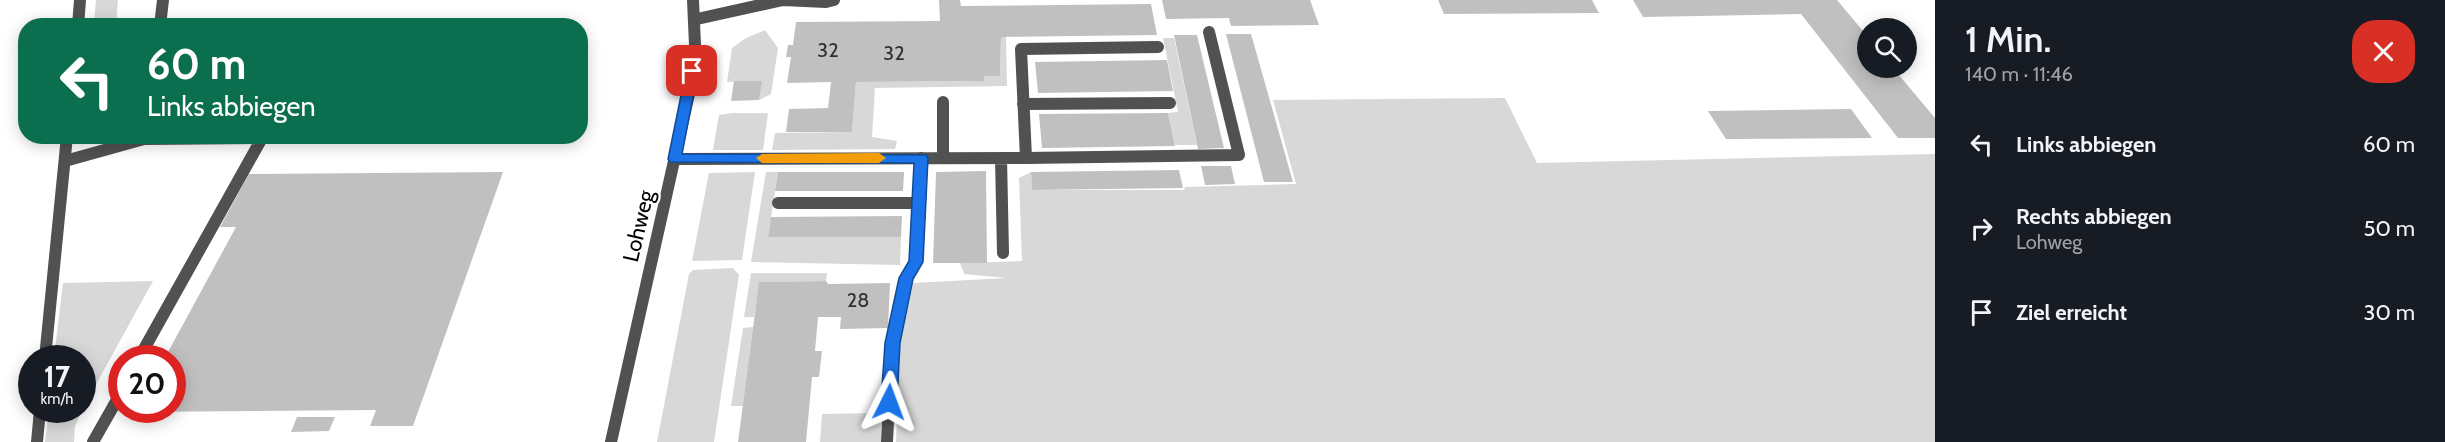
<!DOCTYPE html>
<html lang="de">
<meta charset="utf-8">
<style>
:root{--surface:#171b24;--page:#20242c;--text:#f1f3f6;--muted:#9ea1a6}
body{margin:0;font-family:Cabin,sans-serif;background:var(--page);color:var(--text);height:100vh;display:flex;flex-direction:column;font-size:22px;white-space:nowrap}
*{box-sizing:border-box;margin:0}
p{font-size:20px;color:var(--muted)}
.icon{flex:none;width:33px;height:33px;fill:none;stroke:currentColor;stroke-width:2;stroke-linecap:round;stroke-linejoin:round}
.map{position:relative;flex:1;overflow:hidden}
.side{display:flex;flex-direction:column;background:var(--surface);width:510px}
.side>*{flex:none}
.top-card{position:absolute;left:18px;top:18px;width:570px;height:126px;border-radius:24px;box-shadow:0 3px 15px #0003;background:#0b6e4f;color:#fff;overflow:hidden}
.tools{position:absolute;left:1857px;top:18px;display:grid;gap:12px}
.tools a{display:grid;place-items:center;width:60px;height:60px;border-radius:50%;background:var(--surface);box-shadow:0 3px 15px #0003;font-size:30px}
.speed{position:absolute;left:18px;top:345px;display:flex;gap:12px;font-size:30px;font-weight:700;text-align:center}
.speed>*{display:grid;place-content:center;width:78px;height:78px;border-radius:50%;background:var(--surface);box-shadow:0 3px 15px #0003;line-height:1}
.speed small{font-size:15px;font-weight:400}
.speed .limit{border:9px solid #d22;background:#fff;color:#111}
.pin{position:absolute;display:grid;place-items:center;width:51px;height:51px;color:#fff;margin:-26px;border-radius:12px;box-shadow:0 3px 9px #0006}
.me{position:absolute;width:66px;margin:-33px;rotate:3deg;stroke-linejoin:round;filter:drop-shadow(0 0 4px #0008)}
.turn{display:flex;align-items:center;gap:21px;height:126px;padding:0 30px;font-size:27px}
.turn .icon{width:78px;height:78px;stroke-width:2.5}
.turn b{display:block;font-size:42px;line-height:51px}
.round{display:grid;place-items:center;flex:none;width:63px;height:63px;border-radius:24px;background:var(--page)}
.headline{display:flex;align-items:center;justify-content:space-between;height:102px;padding:0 30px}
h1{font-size:36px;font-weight:600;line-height:45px}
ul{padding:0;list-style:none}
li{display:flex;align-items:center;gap:18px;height:84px;padding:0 30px}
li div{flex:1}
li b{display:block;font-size:22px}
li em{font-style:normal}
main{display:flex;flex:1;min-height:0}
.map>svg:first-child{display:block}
</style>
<main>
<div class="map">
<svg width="1935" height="442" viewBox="0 0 1935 442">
<rect width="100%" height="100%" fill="#fff"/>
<!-- green -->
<path fill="#d8d8d8" d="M96 0H118L116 25H94Z
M765 30 778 48 771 94 759 100 761 81 727 82 732 48 746 38Z
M1001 37H1006L1007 86 875 88 872 137 897 141 895 149 772 150 775 133 852 132 856 82 984 81V76H1000Z
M1163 38H1174L1197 145H1175L1168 113 1178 112Z
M1505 98 1537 163 1935 154V442H896L900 346 913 283 1007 278 964 274 960 263 1022 261 1019 178 1031 172 1032 190H1184L1185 187 1296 184 1273 100Z
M732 113H768L763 150H713L719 115Z
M755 172 742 260 692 261 709 173Z
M766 172H778L768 237H901L900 265 751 262Z
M733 268 739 275 714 442H657L689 274 693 270Z
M751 273H827L826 281 760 282 754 317H744Z
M153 281 83 408 82 358H54L63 283Z
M753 327 743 406H731L743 328Z
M49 410H82L75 426 74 442H45Z
M877 413 882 416 881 442H820L822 414Z"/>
<!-- building -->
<path fill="#c0c0c0" d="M939 0H960L961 6 1151 4 1157 35 1001 37 1000 76H984V81L856 82 852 132H786L789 109 828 108 831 82 787 83 791 57H786L788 45H793L796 22 940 21Z
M1162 0H1310L1319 25 1231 26 1229 18 1166 19Z
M1438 0H1592L1599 13 1444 14Z
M1633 0H1837L1868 37V68H1893L1935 118V138H1898L1801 14 1643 17Z
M1226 34H1251L1293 182H1264Z
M1174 35H1197L1224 148 1198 149Z
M1167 60 1173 91 1038 93 1035 62Z
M734 81H762L759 100 731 101Z
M1851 109 1872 138 1726 139 1708 111Z
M1168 113 1175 146 1042 148 1039 114Z
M1201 166H1231L1235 184 1205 185Z
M1179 170 1183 188 1032 190 1031 172Z
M986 171 987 263H933L936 172Z
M503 172 413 426H370L376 410 136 412 137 410H172V358H154L158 352H168L236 227H220L249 174Z
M778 172H904L903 191H775Z
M902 216 901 237H768L771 217Z
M826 281 828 284 890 283 888 328 840 329 841 317H818L815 351H822L819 377H812L806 442H738L759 282Z
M297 417H335L329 431 291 432Z"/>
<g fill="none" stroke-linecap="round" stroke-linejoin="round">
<!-- service -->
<path stroke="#515151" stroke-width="12" d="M783 0 826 2 834 0
M697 19 783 0
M78 26 80 0
M160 26 163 0
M239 26H427
M943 102V158
M1023 104 1170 103
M374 137 491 136
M1001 158 1003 253
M1026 158 1239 155 1209 32
M675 159 1026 158 1021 49 1158 47
M65 161 144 139 262 138
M778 203H919
M45 358 67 136
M139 358 262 138 375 136
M37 442 40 410
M93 442 122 391
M887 442 892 343 906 278 916 262 921 158"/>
<!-- minor -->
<path stroke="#515151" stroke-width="12" d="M611 442 689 94 695 45 693 0"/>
</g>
<!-- route -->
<path fill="#1a73e8" stroke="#114b97" stroke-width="1.5" d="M692 67 698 71 682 154 926 155 928 158 923 262 913 279 900 343 897 402 895 407 889 409 884 407 881 402 885 343 899 278 909 261 914 163 670 162 668 159 686 71Z"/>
<!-- slow -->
<path fill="#f59e0b" d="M879 153 886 158 879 163H762L756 158 762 154Z"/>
<g text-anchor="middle" stroke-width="4.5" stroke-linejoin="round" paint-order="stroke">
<!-- number labels -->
<g font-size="20" fill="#303030">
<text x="828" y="57">32</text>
<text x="894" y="60">32</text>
<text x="858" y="307">28</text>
</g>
<!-- street labels -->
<g font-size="22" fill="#000" stroke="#fff">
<text transform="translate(638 226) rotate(-77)" y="8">Lohweg</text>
</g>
</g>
</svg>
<div class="tools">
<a><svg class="icon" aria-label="search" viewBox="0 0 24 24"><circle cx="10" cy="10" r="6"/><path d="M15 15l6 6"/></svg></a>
</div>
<div class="speed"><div>17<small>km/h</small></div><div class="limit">20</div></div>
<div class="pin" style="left:692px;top:71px;background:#d93025"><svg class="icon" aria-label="arrive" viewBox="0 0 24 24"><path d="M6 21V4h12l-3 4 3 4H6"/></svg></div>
<svg class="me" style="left:889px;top:402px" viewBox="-20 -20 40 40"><path d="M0-17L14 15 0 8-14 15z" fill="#1a73e8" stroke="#fff" stroke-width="4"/></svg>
<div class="top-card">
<div class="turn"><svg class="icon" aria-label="left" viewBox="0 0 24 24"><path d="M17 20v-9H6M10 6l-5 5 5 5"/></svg><div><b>60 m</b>Links abbiegen</div></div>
</div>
</div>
<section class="side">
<div class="headline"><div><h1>1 Min.</h1><p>140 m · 11:46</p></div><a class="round" style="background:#d93025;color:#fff"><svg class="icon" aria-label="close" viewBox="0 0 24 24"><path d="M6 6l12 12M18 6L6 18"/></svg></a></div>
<ul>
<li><svg class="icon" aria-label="left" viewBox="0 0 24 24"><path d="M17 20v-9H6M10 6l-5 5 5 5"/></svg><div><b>Links abbiegen</b></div><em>60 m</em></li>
<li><svg class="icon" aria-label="right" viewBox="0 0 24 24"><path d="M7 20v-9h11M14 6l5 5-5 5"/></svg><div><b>Rechts abbiegen</b><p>Lohweg</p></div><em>50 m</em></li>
<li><svg class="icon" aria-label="arrive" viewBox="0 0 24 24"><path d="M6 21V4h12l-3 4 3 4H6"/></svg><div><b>Ziel erreicht</b></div><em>30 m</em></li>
</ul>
</section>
</main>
